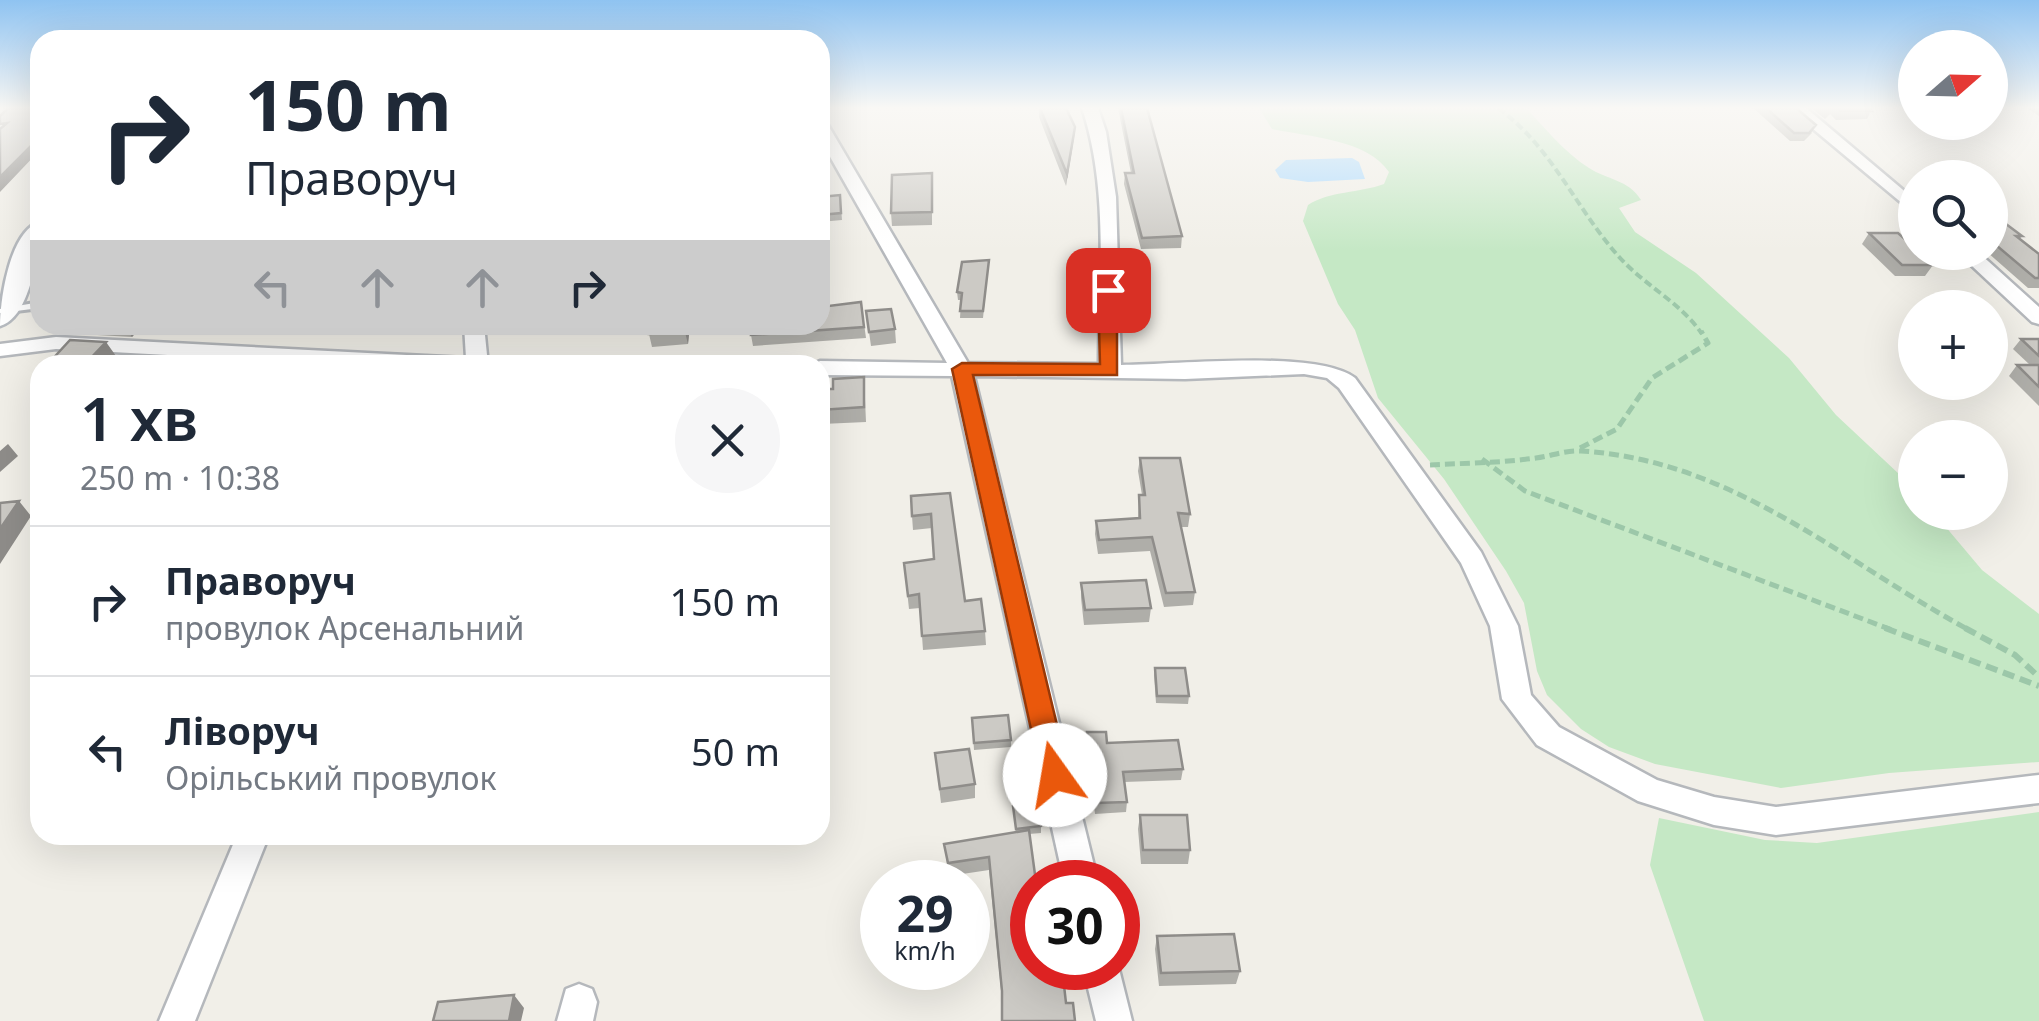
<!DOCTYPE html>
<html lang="uk">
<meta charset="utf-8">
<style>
:root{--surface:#fff;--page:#f6f6f7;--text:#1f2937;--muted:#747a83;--line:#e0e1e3}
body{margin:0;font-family:"Noto Sans",sans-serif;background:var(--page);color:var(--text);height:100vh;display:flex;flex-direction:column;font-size:38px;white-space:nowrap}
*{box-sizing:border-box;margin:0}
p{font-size:32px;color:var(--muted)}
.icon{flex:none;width:55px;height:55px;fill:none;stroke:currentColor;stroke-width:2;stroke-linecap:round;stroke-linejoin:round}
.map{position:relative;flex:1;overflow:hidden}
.sheet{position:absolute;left:30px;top:355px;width:800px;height:490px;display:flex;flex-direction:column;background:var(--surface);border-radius:30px;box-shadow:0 10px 40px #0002}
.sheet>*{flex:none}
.hud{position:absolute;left:30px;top:30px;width:800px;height:305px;border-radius:30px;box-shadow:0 10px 40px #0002;background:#fff;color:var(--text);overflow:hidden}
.needle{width:65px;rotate:70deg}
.tools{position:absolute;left:1898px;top:30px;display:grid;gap:20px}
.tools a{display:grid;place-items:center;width:110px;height:110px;border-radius:50%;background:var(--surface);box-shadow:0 10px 40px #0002;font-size:50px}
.speed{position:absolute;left:860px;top:860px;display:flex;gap:20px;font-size:50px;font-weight:700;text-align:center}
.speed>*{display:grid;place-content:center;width:130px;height:130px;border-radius:50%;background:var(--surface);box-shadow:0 10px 40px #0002;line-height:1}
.speed small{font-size:25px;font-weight:400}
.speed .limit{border:15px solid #d22;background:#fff;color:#111}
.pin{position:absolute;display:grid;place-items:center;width:85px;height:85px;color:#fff;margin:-42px;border-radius:20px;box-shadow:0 5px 15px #0006}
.me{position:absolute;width:110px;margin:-55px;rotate:347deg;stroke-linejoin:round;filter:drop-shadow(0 0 8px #0008)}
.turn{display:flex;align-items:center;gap:35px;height:210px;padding:0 50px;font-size:45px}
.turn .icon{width:130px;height:130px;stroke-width:2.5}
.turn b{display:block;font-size:70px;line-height:85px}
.lanes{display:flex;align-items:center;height:95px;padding:0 50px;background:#0003;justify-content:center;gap:50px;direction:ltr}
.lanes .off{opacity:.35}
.round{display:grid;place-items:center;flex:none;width:105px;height:105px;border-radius:52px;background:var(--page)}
.headline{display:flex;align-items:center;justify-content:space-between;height:170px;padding:0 50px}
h1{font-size:60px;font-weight:600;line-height:75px}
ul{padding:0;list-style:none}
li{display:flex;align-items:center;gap:30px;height:150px;padding:0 50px;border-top:2px solid var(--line)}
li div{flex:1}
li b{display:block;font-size:38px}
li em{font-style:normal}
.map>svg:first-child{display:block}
</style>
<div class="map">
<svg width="2039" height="1021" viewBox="0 0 2039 1021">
<rect width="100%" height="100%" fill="#f1efe8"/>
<!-- green -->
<path fill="#c5e8c5" d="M1259 108H1526C1545 128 1565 153 1589 168 1607 180 1628 179 1641 200L1619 208 1635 232 1696 273 1789 358 1836 415 1915 489V512L1934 513 1982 570 2039 614V762L1889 773 1781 788 1655 764 1609 747 1581 729 1547 695 1537 671 1524 603 1506 571 1444 479 1378 398 1355 330 1338 304 1303 221 1308 205C1329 191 1360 193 1384 184L1389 172C1367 139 1309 137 1272 129Z
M2039 812V1021H1704L1650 865 1659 818 1765 840 1817 843Z"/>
<!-- water -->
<path fill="#aadaff" d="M1352 158 1359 162 1365 179 1308 182 1280 178 1275 170 1286 160Z"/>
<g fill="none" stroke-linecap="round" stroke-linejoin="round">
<!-- lane casing -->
<g stroke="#b5b8bc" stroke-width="6">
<path id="lane" d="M40 302V308L0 313V309Z"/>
</g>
<!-- street casing -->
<g stroke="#b5b8bc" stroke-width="5">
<path id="street" d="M1082 108H1098L1106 132 1116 197 1121 365C1175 365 1317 349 1355 378L1481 552 1518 626 1531 695 1559 727 1657 780 1714 797 1776 807 2039 775V803L1776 835 1714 825 1638 801 1537 745 1502 699 1490 626 1461 563 1339 388 1327 378 1304 374 1185 379 974 376 1098 882H1064L952 376 820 375V365H811L820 361 947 363 820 139V120L828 125 968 363 1099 364C1099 280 1109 189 1082 108Z
M1788 108H1806L1915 200V214Z
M1957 252H1978L2039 307V324L2032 322Z
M464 325H484L488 365H352L56 349 0 356V344L56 337 466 358Z
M237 835H269L195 1021H159Z
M1118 965 1132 1021H1096L1083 968Z
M579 984 592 989 597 1002 593 1021H557L566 989Z"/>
</g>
<!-- secondary casing -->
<g stroke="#b6babf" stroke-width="5">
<path id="secondary" d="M40 222C40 249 30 318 0 326 0 299 10 230 40 222Z"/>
</g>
<!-- path-far2 -->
<path stroke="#9cc7a9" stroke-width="4" stroke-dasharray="8 4" stroke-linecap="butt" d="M1498 108C1554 149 1576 210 1621 259 1647 287 1681 303 1702 334"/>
<!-- path-far1 -->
<path stroke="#9cc7a9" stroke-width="5" stroke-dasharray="10 5" stroke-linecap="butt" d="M1580 448 1617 429 1652 378 1708 343 1701 331
M1482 459 1525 491 1892 630
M1430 465C1465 463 1501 463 1536 458 1551 456 1566 450 1581 451 1733 460 1842 561 1969 630"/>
<!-- path -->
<path stroke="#9cc7a9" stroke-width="6" stroke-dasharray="12 6" stroke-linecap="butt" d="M1885 628 2039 686
M1965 628 2015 655 2039 677"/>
<!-- lane -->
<use href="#lane" fill="#fff" fill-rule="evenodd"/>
<!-- street -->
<use href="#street" fill="#fff" fill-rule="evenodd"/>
<!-- secondary -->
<use href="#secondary" fill="#fff" fill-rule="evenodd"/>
</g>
<!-- wall -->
<path fill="#afaea9" d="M1039 108 1075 127 1066 186 1039 117Z
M1118 108H1147L1182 236 1181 248 1141 249 1124 184 1125 173H1131Z
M1753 108H1796L1812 133 1804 141H1790Z
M1811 108H1870L1871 111 1867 119 1836 120 1830 114 1825 119Z
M2027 108H2039V116Z
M932 186V225L892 226 891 213Z
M840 195 842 220 820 222V197Z
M1990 212 2022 236 2020 239 2039 254V288H2028L1987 252H1990Z
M1869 233 1933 265 1925 276H1895L1862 244Z
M989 260 983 318H960L961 300H958L957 292Z
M861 302 866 338 753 346 751 335Z
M866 311 895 329 896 343 871 346Z
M45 325H143L132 337 97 335 94 330 51 333Z
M690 325 688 344 652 347 649 334Z
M2021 339H2039V406L2009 376 2017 365H2030L2013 349Z
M864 377 866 422 822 424 820 414V389H833Z
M1140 458 1190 514 1188 527H1181L1195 592 1193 605 1164 607 1150 551 1098 554 1095 534 1096 521 1138 518 1139 495H1142L1138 471Z
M950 493 965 601 985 631 986 645 923 650 920 608 909 609 904 563 934 559 932 528 913 530 912 516Z
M1081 583 1151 608 1149 622 1084 625 1081 598Z
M1155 668 1189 696 1188 704 1156 703 1154 675Z
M972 718 1011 740V747L974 750Z
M1087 732 1107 743 1183 769 1181 780 1124 782 1127 802 1126 812 1095 814 1087 742Z
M935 753 975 784V798L941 803Z
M1013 806 1041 826V833L1029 834 1002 1000 989 870 949 876 944 844 1016 832Z
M1140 815 1190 850 1188 864H1141L1138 829Z
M1157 936 1240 971 1236 984 1159 986 1155 949Z"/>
<!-- shaded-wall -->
<path fill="#8f8d8a" d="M1075 127 1074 138 1066 186 1067 174Z
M40 137V150L0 192V177Z
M128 325H143L132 337 126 328Z
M686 325H690L688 344 685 332Z
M106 342 116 356 108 365H88L86 363Z
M8 444 18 456 0 472V451Z
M19 501 31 516 0 564V529Z
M514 995 524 1008 521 1021H509Z"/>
<!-- building -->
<path fill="#cccac5" stroke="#8f8d8a" stroke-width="2.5" d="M8 108H40V137L0 177V129L7 123 0 124V116Z
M1040 108H1066L1075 127 1067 174Z
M1121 108H1147L1182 236 1142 238 1125 173H1134Z
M1766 108H1796L1816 125 1809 133H1794Z
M1836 108H1867L1871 111H1840Z
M932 173V212L891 213 892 175Z
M840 195 841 213 820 215V197Z
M1990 212 2022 236H2016L2039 254V278H2035L1990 240Z
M1869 233H1898L1915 248V252H1919L1933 265H1902Z
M989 260 983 311H960L962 293 957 292 962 262Z
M861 302 864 327 751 335 752 325H820V307Z
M891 309 895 329 869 332 866 311Z
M92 325H128L126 328 91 326Z
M650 325H686L685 332 649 334Z
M2021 339H2039V356Z
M70 340 106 342 86 363 47 365Z
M2017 365H2039V387Z
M864 377V407L820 410V389H833V379Z
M1140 458H1180L1190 514 1178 513 1195 592 1166 593 1152 537 1099 540 1096 521 1140 518 1139 495H1145Z
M950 493 965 601 981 599 985 631 922 636 919 594 908 596 904 563 934 559 931 514 912 516 911 496Z
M19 501 0 529V503Z
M1146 580 1151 608 1085 610 1081 583Z
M1155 668H1185L1189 696H1157Z
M1008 715 1011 740 974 743 972 718Z
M1087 732H1106L1107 743 1178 740 1183 769 1123 772 1127 802 1096 803Z
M969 749 975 784 940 789 935 753Z
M1038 803 1041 826 1016 829 1013 806Z
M1140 815H1187L1190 850H1143Z
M1029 830 1036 882H1032V968H1062L1066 1003H1073L1075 1021H1002V991L989 857 948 863 944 844Z
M1234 934 1240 971 1161 973 1157 936Z
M514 995 509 1021H433L438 1002Z"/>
<!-- sky -->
<linearGradient id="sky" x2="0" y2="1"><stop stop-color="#8fc3f1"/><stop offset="0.43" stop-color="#f9f8f5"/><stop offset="1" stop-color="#f9f8f5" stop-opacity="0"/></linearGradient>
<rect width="2039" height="251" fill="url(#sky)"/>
<!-- route -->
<path fill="#ea580c" stroke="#983908" stroke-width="2.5" d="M1108 285 1117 290V375H973L1069 775 1065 783 1055 787 1045 783 1041 775 952 369 962 363 1100 364 1098 290Z"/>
</svg>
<div class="tools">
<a><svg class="needle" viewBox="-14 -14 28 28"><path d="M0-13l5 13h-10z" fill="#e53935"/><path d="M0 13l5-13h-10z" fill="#747a83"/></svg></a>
<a><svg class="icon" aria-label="search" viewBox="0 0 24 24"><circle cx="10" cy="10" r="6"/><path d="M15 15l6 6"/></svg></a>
<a>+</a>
<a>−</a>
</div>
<div class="speed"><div>29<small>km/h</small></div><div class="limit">30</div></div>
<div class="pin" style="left:1108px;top:290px;background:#d93025"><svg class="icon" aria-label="arrive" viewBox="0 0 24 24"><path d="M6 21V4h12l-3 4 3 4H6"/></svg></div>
<svg class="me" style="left:1055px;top:775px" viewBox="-20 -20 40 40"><circle r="19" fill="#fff"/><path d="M0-13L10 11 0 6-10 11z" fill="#ea580c"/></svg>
<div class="hud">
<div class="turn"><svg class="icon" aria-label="right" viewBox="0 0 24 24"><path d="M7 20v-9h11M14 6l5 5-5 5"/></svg><div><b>150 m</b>Праворуч</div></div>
<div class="lanes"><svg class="icon off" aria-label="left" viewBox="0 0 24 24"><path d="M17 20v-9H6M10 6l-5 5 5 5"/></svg><svg class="icon off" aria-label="ahead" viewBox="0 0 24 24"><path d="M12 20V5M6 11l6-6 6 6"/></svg><svg class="icon off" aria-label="ahead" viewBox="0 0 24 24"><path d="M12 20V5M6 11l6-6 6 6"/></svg><svg class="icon" aria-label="right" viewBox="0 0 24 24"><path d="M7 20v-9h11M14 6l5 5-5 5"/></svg></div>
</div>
<section class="sheet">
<div class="headline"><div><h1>1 хв</h1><p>250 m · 10:38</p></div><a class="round"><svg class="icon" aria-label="close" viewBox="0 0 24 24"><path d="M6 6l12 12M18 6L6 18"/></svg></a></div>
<ul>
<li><svg class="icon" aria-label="right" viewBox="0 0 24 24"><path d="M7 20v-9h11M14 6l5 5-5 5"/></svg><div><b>Праворуч</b><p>провулок Арсенальний</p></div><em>150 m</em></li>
<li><svg class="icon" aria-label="left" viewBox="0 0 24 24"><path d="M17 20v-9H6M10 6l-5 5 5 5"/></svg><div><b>Ліворуч</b><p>Орільський провулок</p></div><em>50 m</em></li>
</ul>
</section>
</div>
